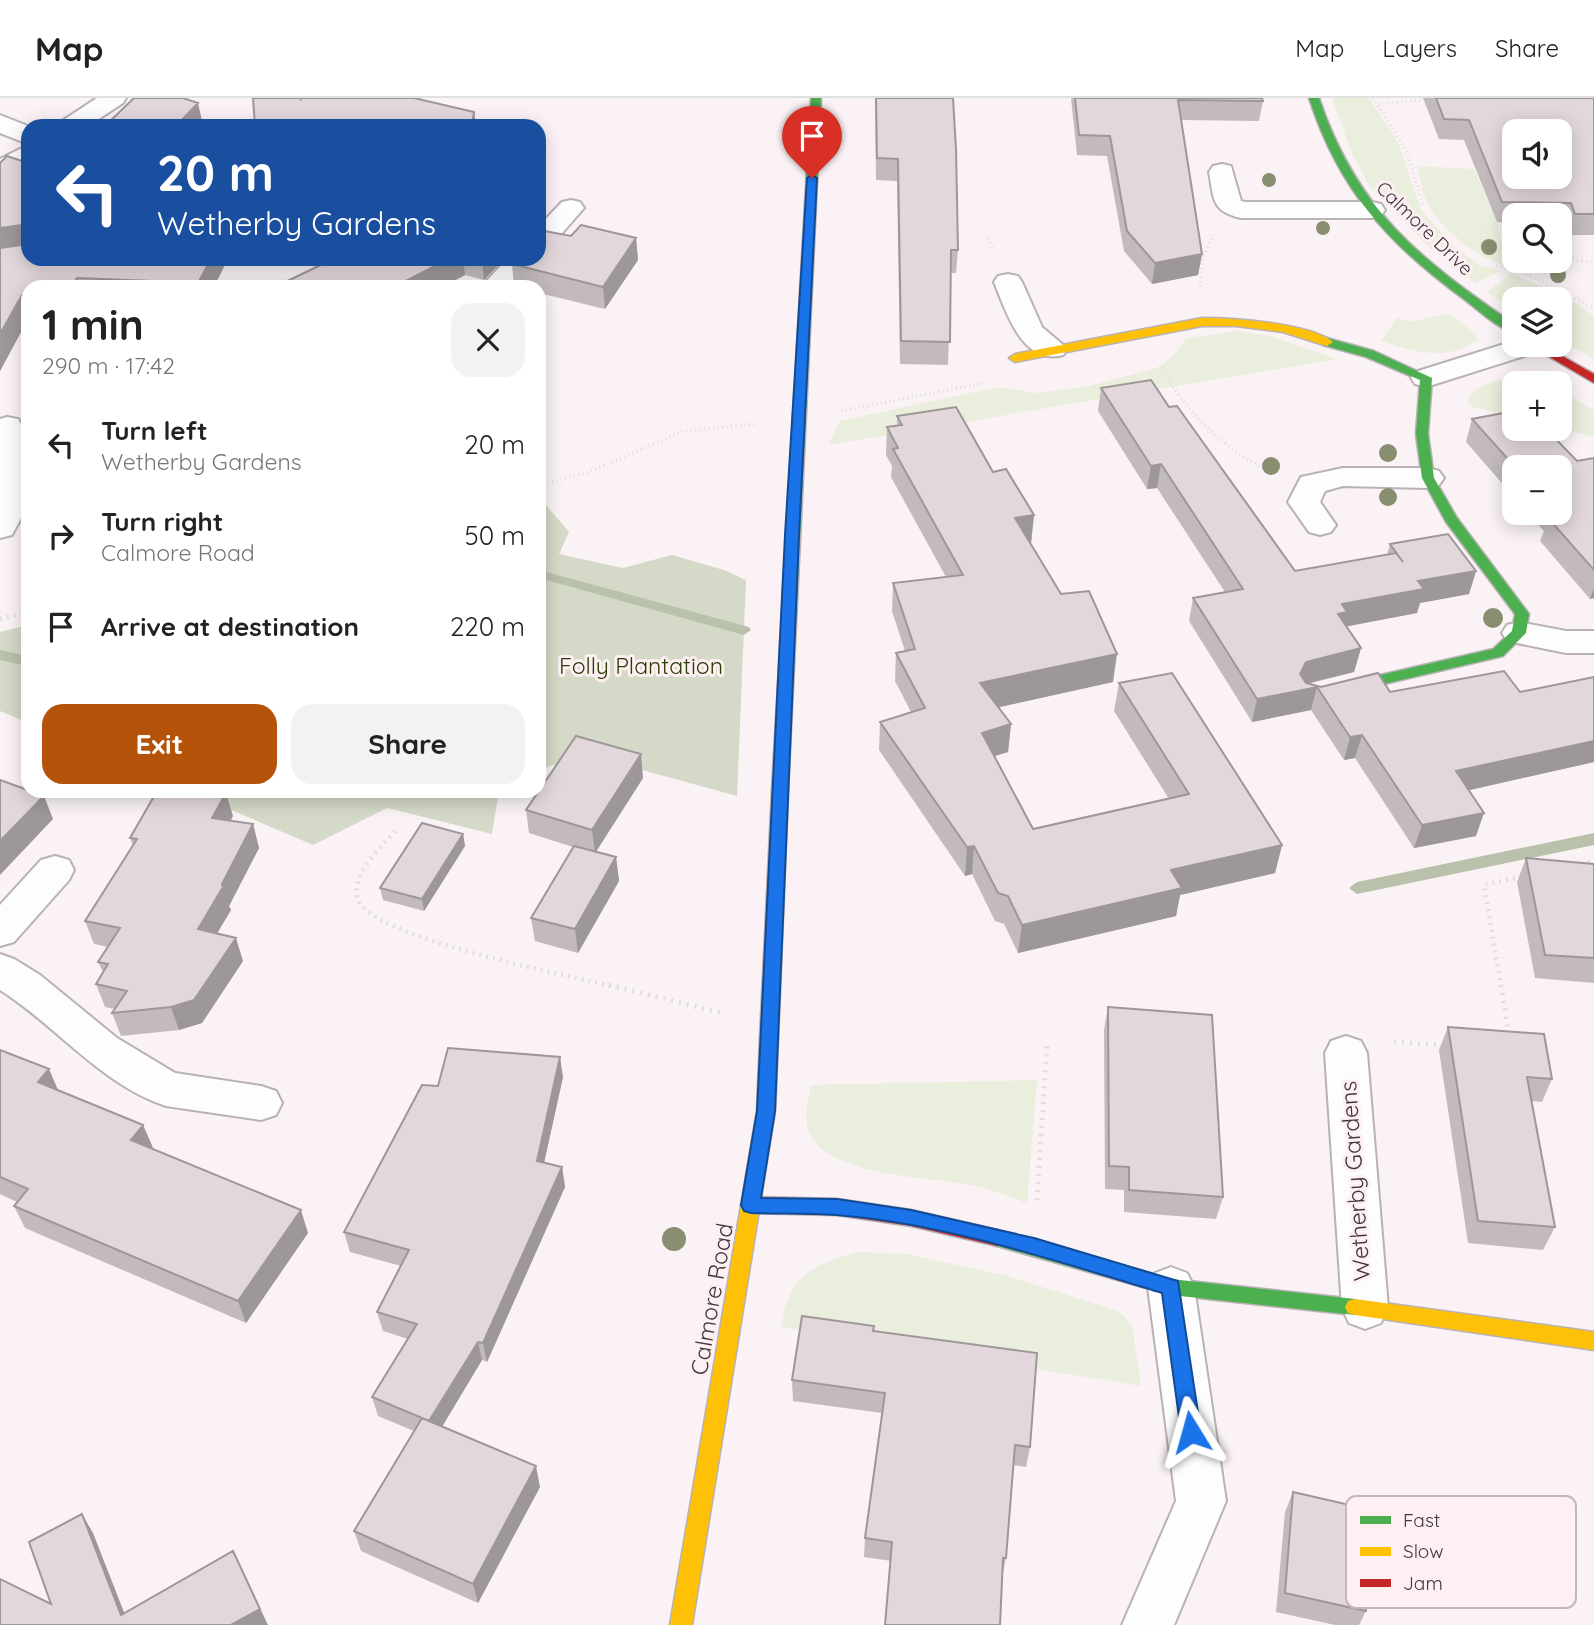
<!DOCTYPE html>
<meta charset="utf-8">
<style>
:root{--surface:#fff;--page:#f2f2f2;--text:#222;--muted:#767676;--line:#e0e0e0;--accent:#b45309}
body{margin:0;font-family:Quicksand,sans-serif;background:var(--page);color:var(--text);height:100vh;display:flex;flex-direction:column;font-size:26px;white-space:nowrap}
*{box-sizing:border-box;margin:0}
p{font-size:23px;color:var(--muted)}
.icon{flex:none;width:38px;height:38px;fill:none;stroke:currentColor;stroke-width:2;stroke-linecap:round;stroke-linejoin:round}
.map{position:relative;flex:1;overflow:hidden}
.drawer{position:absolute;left:21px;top:182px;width:525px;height:518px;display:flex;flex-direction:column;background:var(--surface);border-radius:21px;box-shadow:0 4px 18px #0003}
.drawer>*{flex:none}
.banner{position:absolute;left:21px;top:21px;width:525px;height:147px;border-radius:21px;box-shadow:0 4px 18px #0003;background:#1a4fa0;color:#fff;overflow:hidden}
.controls{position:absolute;left:1502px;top:21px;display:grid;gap:14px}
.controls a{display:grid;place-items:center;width:70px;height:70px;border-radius:14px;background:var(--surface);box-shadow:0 4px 18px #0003;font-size:35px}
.pin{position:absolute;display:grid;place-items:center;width:60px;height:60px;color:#fff;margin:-72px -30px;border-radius:50% 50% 50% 0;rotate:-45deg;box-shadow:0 0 7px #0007}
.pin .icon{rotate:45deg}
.me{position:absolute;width:77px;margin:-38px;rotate:352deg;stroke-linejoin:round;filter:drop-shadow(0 0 5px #0008)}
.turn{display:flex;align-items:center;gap:24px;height:147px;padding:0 21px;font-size:32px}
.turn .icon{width:91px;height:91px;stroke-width:2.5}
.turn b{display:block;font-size:49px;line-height:60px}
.round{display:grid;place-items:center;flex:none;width:74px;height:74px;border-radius:21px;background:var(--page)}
.overview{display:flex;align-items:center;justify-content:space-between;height:119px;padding:0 21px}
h1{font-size:42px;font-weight:700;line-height:52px}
.primary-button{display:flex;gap:14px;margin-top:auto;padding:14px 21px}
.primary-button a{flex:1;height:80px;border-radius:21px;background:var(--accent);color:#fff;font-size:28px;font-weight:700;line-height:80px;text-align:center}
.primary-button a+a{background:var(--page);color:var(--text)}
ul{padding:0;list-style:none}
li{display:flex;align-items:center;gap:21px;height:91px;padding:0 21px}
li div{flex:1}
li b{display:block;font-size:26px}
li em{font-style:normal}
header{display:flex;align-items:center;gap:42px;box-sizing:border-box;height:98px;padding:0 35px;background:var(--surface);border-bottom:2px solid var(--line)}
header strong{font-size:33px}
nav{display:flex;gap:38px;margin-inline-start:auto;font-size:24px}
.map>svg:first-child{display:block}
</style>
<header>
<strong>Map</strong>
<nav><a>Map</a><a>Layers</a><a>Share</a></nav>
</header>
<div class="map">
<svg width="1594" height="1527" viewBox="0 0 1594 1527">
<rect width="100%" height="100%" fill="#faf2f4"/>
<!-- green -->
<path fill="#eaeedc" d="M1332 0H1368L1371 3 1399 46 1421 112 1455 149 1479 167 1500 173 1475 185 1429 149 1369 88 1353 58Z
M1417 68 1474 71 1497 124 1507 168C1475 159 1439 131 1425 100 1421 90 1420 78 1417 68Z
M1512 175 1574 204 1594 218V261L1559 241V201H1514V212L1487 194Z
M1448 215 1476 236 1477 242C1447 264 1414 254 1381 243L1397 220 1412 224Z
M1237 233 1270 238 1337 261 828 347 840 323 998 289 1037 295 1089 288 1157 270 1173 258 1187 240Z
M1526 276 1548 285H1514V319L1472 309 1467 303C1474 284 1508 280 1526 276Z
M1559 292 1594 312V339L1559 330Z
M1037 982 1027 1105C1010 1099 993 1092 975 1088 931 1078 838 1080 812 1040 802 1024 808 1003 811 987Z
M856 1154 907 1156 1007 1178 1118 1213 1132 1227 1141 1288 781 1229C790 1177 809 1169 856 1154Z"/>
<!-- forest -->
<path fill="#d5d9c7" d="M539 399 569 434 559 456 623 470 672 457 724 472 746 482 737 698 584 656 539 672Z
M28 527V625L0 613V534Z
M187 693H499L492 736 387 710 313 747Z"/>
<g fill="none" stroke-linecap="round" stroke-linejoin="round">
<!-- stream -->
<path fill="#bac1aa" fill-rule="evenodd" d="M539 472 749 529 751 532 744 537 539 480Z
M0 552 28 558V568L0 562Z
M1594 735V747L1357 796 1349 790 1357 784Z"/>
<!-- street casing -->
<g stroke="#b9b2b4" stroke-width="4">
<path id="street" d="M97 0H126L123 5 88 28H58L62 23Z
M0 17 28 28V46L0 35Z
M28 47V66L0 80V61Z
M1222 66 1231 68 1241 103 1245 104H1372L1381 106 1385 112 1381 118 1372 120H1241C1211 113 1214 101 1209 74L1213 68Z
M571 102 580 104 584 110 549 150 539 152V128L562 104Z
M507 161H537L511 189H481Z
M1008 176 1018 178 1022 184 1042 229 1068 251 1063 257C1022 268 1006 213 994 184L998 178Z
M1514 243V247H1545L1540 253 1426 289 1415 286 1411 280 1415 274Z
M7 319 18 321 22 328 28 407 12 437 0 440V321Z
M1343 370H1428L1439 373 1444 380 1439 387 1428 390 1343 388 1325 393 1320 404 1336 427 1331 434 1320 437 1309 434 1288 404 1301 379Z
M1519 524 1566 533H1594V555H1566L1507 543 1502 535 1507 527Z
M55 758 69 762 74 772 69 782 14 844 0 848V807L41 762Z
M0 856 14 861 40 877 117 940 175 975 261 988 276 993 282 1005 276 1017 261 1022 166 1008C100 986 57 928 0 892Z
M1346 938 1361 943 1367 955 1388 1210 1381 1225 1365 1231 1349 1225 1342 1210 1325 955 1331 943Z
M1171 1169 1187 1175 1194 1189 1226 1403 1174 1527H1122L1176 1403 1148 1189 1155 1175Z"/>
</g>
<!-- fast casing -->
<g stroke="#b9b2b4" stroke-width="3">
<path id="fast" d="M811 0H821L788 693 780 698 772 693Z
M1309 0H1319C1357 113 1420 161 1514 226V235C1496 229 1479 213 1465 202 1387 145 1339 92 1309 0Z
M1327 240 1374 253 1432 280 1428 336 1434 380 1457 420 1529 516 1526 535 1503 558 1333 598 1326 593 1333 588 1493 551 1512 533 1515 516 1446 424 1422 380 1416 336 1420 282 1366 259 1323 247 1321 244Z
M997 1132 1171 1181 1355 1201 1362 1203 1365 1209 1362 1215 1355 1217 1171 1197 990 1146 988 1140 990 1134Z"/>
</g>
<!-- slow casing -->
<g stroke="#b9b2b4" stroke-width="3">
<path id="slow" d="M1202 220C1233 220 1309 225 1333 244L1327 248 1283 234 1236 228H1202L1015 264 1009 260 1015 256Z
M769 934 775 936 778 941 775 1013 692 1527H670L757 1013 760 941 763 936Z
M1355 1201 1594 1234V1252L1355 1217 1348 1215 1345 1209 1348 1203Z"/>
</g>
<!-- jam casing -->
<g stroke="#b9b2b4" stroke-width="3">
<path id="jam" d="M1529 247H1543L1594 276V285Z
M780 688 788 693 778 941 775 946 769 948 763 946 760 941 772 693Z
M750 1099 837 1101 911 1112 997 1132 1004 1134 1006 1140 1004 1146 997 1148 911 1128 837 1117 750 1115 744 1112 741 1107 744 1102Z"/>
</g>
<!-- path-far2 -->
<path stroke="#e0dedf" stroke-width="3.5" stroke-dasharray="1 3.5" stroke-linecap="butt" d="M1373 0 1406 52 1423 107
M1379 6 1429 1
M1559 126 1573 161
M988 140 993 151
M1559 161 1594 164
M1496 168 1522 174 1594 210
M1509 172 1531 163
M1200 189 1202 162 1213 137
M1163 269C1179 310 1233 358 1273 375
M841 313 984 285
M539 387 587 375 683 333 756 326"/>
<!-- path-far1 -->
<path stroke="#e0dedf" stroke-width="4.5" stroke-dasharray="2 5" stroke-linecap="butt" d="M0 521 28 514
M395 733C381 750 350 776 358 801 370 840 572 878 616 889
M1581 766 1594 763
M1501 889 1484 787 1525 778"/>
<!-- path -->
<path stroke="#e0dedf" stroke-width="5" stroke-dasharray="2 6" stroke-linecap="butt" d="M609 887 722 915
M1501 887 1509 938
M1394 944 1444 947
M1037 1102 1047 948"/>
<!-- street -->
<use href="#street" fill="#fefdfd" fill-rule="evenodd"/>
<!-- fast -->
<use href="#fast" fill="#4caf50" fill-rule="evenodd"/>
<!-- slow -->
<use href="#slow" fill="#ffc107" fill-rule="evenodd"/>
<!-- jam -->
<use href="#jam" fill="#c62828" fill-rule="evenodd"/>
</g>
<!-- trees -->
<g fill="#898e71">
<circle cx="1269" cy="82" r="7"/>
<circle cx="1323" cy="130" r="7"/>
<circle cx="1489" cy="149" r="8"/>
<circle cx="1558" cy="177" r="8"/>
<circle cx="1388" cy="355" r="9"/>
<circle cx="1271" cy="368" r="9"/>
<circle cx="1388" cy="399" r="9"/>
<circle cx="1493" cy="520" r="10"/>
<circle cx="674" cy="1141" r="12"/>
</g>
<!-- wall -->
<path fill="#c2babc" d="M875 0H953L958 152 956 175H951L948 267 900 266 897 83 876 82Z
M1071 0H1262L1263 3 1259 23 1181 22 1202 156 1198 177 1152 186 1124 153 1107 58 1077 57Z
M1423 0H1594V137H1569L1564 126H1559V117H1514V125L1497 124 1464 42 1439 41Z
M474 14 476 28H255Z
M28 65V161L214 189H28V221L0 273Z
M571 138 636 140 638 162 605 211 539 195V189H514L512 166Z
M333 161H504L484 182 465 177 442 189H275Z
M1101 290 1169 309 1295 473 1387 457 1390 446 1476 473 1469 496 1420 505 1417 515 1346 528 1361 550 1354 574 1308 586 1321 589 1390 594H1520L1594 579V664L1469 692 1476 738 1414 750 1355 660 1344 662 1311 612 1252 624 1189 523 1193 500 1225 494 1157 390 1147 391 1098 313Z
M897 318 993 374 1034 417 1031 445H1030L1113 584 998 609 1011 626 1008 654 994 658 1033 731 1169 701 1114 613 1119 585 1282 747 1275 775 1180 797 1176 818 1018 855 1004 826 995 823 972 776 965 778 879 652 880 624 911 614 895 583 896 555 905 553 892 513 893 485 946 479 891 379 892 368 886 357 887 329 897 327Z
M1472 321 1577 363 1594 360V500L1590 501 1540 443 1544 433 1527 415H1559V369H1514V399L1466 344Z
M643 680 596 754 616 759 619 783 578 855 535 843 531 820 573 749 529 735 526 712Z
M233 718 230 723 253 726 259 750 229 808 231 812 217 835 243 863 202 925 179 932 121 938 112 915 115 911 105 909 96 886 103 874 98 864 108 849 94 846 85 823 133 748 130 740Z
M463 736 465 748 424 813 383 802 380 790Z
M1526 760 1594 766V885L1535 880 1517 784Z
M1108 909 1223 1099 1216 1121 1124 1114V1092L1105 1091 1104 932Z
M1448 929 1552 981 1542 1004 1532 1003 1555 1129 1543 1152 1468 1145 1439 952Z
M0 952 49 971 58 992 143 1027 153 1050 152 1051 308 1135 246 1225 25 1130 14 1108 17 1104 0 1096Z
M563 979 544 1065 562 1069 565 1089 487 1264 482 1262 442 1329 540 1389 478 1505 361 1453 354 1433 414 1333 378 1318 372 1299 408 1241 383 1233 377 1214 401 1168 350 1154 344 1134 438 988Z
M874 1233 1030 1349 1026 1369 1013 1367 1006 1460 1002 1479 864 1459 865 1440 882 1315 793 1303 792 1282Z
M1293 1394 1366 1513 1359 1527H1335L1276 1514 1285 1414Z"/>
<!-- shaded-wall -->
<path fill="#9e9799" d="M198 5 203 27 202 28H176Z
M474 14 476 28H472Z
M21 127 28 149 0 153V130Z
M636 140 638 162 605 211 603 189Z
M1202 156 1198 177 1152 186 1155 165Z
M211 161H228L214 189H196Z
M449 161H463L465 177 442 189H394Z
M482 161H504L484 182Z
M77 180 79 189H72Z
M22 197 28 217V221L0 273V236Z
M1161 366 1157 390 1147 391 1151 368Z
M1034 417 1031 445 1012 448 1015 420Z
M1476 473 1469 496 1420 505 1417 515 1344 529 1338 516 1342 506 1418 483Z
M1594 490V500L1590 501Z
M1361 550 1354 574 1300 587 1317 589 1311 612 1252 624 1257 601 1300 576 1306 564Z
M1117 556 1113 584 978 614 980 585Z
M1011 626 1008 654 979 663 982 635Z
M1362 637 1355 660 1344 662 1350 639Z
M1594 643V664L1448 697 1456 673Z
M641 656 643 680 595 755 592 732Z
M226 695 233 718 219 743 212 720Z
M44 698 53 721 0 777V743Z
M1484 715 1476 738 1414 750 1422 727Z
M253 726 259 750 229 808 231 812 206 854 198 831Z
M463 736 465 748 424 813 422 801Z
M1282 747 1275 775 1180 797 1176 818 1018 855 1022 827 1171 772Z
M974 748 972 776 965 778 967 749Z
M616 759 619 783 578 855 575 831Z
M236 840 243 863 202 925 179 932 171 909Z
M560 959 563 979 540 1083 537 1063Z
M49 971 59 995 38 984Z
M143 1027 153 1050 140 1065 131 1042Z
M562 1069 565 1089 487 1264 483 1245Z
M301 1112 308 1135 246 1225 238 1203Z
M478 1244 482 1262 434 1342 429 1323Z
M536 1368 540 1389 478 1505 473 1486Z
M82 1416 93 1435 129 1527 121 1517Z
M233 1453 268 1527H231Z"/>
<!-- building -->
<path fill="#e2d8db" stroke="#9e9799" stroke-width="2" fill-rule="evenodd" d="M134 0H183L198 5 176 28H105Z
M253 0H301V1L302 0H414L474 14 472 28H333L297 26 296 28H255Z
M876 0H953L956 51 958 152H951L950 244 901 243 898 61 877 60Z
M1075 0H1262L1263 3 1178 2 1202 156 1155 165 1127 133 1110 38 1079 37Z
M1436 0H1594V116H1575L1571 105 1502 104 1469 22 1444 21ZM1514 33H1559V79H1514Z
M7 58 28 65V137L24 136 21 127 0 130V65Z
M581 127 636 140 603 189 512 166 517 161H539V132L571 138Z
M28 146V161H211L196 189H152L151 183 77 180 72 189H28V197H22L0 236V150Z
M333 161H449L394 189H275Z
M1151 282 1169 309 1177 308 1295 473 1396 455 1403 464 1390 446 1448 436 1476 473 1418 483 1424 491 1342 506 1347 514 1338 516 1361 550 1306 564 1300 576 1306 585 1321 589 1378 575 1390 594 1504 573 1520 594 1594 579V643L1456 673 1484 715 1422 727 1362 637 1350 639 1317 589 1257 601 1193 500 1243 491 1161 366 1151 368 1101 290Z
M956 309 993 374 1006 371 1034 417 1015 420 1061 496 1089 493 1117 556 980 585 1011 626 982 635 1033 731 1189 696 1119 585 1172 575 1282 747 1171 772 1182 790 1022 827 1008 798 998 795 974 748 967 749 880 624 925 610 896 555 915 551 893 485 963 477 893 351 898 350 887 329 902 327 897 318Z
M1514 313V331H1546L1577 363 1594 360V472L1548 420 1559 418 1556 415H1559V369H1515L1472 321Z
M576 638 641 656 592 732 526 712Z
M0 682 44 698 0 743Z
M157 693H214L226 695 212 720 253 726 222 786 223 789 198 831 236 840 194 902 171 909 112 915 127 893 96 886 108 866 98 864 120 830 85 823 137 741 130 740Z
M422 725 463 736 422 801 380 790Z
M574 748 616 759 575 831 531 820Z
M1526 760 1594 766V860L1545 857Z
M1108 909 1212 917 1223 1099 1129 1092V1069L1109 1068Z
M1448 929 1544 936 1552 981 1527 979 1555 1129 1478 1123Z
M448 950 560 959 537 1063 562 1069 483 1245 478 1244 429 1323 372 1299 417 1226 377 1214 409 1152 344 1134 422 987 438 988Z
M0 952 49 971 38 984 143 1027 131 1042 301 1112 238 1203 14 1108 28 1091 0 1079Z
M802 1218 874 1228 873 1233 1037 1255 1030 1349 1015 1347 1006 1460H1003L1000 1527H885L892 1444 865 1440 885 1295 792 1282Z
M422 1320 536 1368 473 1486 354 1433Z
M1293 1394 1363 1410 1366 1513 1285 1495Z
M82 1416 121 1517 233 1453 260 1511 231 1527H0V1481L51 1506 29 1444Z"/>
<!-- route -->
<path fill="#1a73e8" stroke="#114b97" stroke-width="2" d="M812 77 817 80 799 437 775 1013 761 1100 837 1101 911 1112 1034 1140 1178 1183 1201 1334 1198 1340 1191 1343 1184 1340 1181 1334 1162 1195C1059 1164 944 1125 836 1117 808 1115 779 1116 751 1115L744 1113 741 1107 757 1013 785 437 807 80Z"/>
<g text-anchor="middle" stroke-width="6" stroke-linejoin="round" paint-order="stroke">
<!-- far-street labels -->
<g font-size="19" fill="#3c3738" stroke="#feeff3">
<text transform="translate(1425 130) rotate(44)" y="7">Calmore Drive</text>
</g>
<!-- park labels -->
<g font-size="23" fill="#2d3d06" stroke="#feeff3">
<text x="641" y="576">Folly Plantation</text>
</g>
<!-- street labels -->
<g font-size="23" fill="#3c3738" stroke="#feeff3">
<text transform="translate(1355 1083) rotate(-94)" y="8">Wetherby Gardens</text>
<text transform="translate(712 1201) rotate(-80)" y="8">Calmore Road</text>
</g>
</g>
<!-- legend -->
<rect x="1346" y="1398" width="230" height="112" rx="10" fill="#feeff3" stroke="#c4b8bb" stroke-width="2"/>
<rect x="1360" y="1418" width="31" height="8" fill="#4caf50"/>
<rect x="1360" y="1449" width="31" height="9" fill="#ffc107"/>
<rect x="1360" y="1481" width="31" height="8" fill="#c62828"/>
<g font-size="19" fill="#3c3738">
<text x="1403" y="1429">Fast</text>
<text x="1403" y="1460">Slow</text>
<text x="1403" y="1492">Jam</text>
</g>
</svg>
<div class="controls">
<a><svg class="icon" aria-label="sound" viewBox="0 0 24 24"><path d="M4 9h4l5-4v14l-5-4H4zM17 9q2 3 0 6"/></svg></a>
<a><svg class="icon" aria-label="search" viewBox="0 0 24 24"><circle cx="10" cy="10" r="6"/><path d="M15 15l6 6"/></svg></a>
<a><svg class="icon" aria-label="layers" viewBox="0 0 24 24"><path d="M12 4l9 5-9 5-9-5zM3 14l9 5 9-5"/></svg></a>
<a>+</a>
<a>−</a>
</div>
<div class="pin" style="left:812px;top:80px;background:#d93025"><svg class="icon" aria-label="arrive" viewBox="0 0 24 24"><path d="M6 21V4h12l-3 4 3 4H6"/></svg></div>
<svg class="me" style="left:1191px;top:1334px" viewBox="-20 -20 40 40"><path d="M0-17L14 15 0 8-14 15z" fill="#1a73e8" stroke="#fff" stroke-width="4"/></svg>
<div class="banner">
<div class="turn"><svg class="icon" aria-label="left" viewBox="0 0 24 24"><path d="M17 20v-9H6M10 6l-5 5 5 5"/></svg><div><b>20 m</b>Wetherby Gardens</div></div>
</div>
<section class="drawer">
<div class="overview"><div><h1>1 min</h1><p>290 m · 17:42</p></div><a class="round"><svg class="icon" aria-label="close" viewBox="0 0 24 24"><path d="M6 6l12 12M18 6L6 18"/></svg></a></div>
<ul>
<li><svg class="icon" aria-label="left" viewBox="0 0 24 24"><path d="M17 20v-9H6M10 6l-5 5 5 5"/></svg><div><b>Turn left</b><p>Wetherby Gardens</p></div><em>20 m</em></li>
<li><svg class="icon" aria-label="right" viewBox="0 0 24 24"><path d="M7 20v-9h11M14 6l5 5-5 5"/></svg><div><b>Turn right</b><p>Calmore Road</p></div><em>50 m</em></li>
<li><svg class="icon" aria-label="arrive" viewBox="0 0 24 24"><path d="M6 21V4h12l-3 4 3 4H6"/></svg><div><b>Arrive at destination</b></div><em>220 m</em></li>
</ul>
<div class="primary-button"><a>Exit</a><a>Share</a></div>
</section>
</div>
